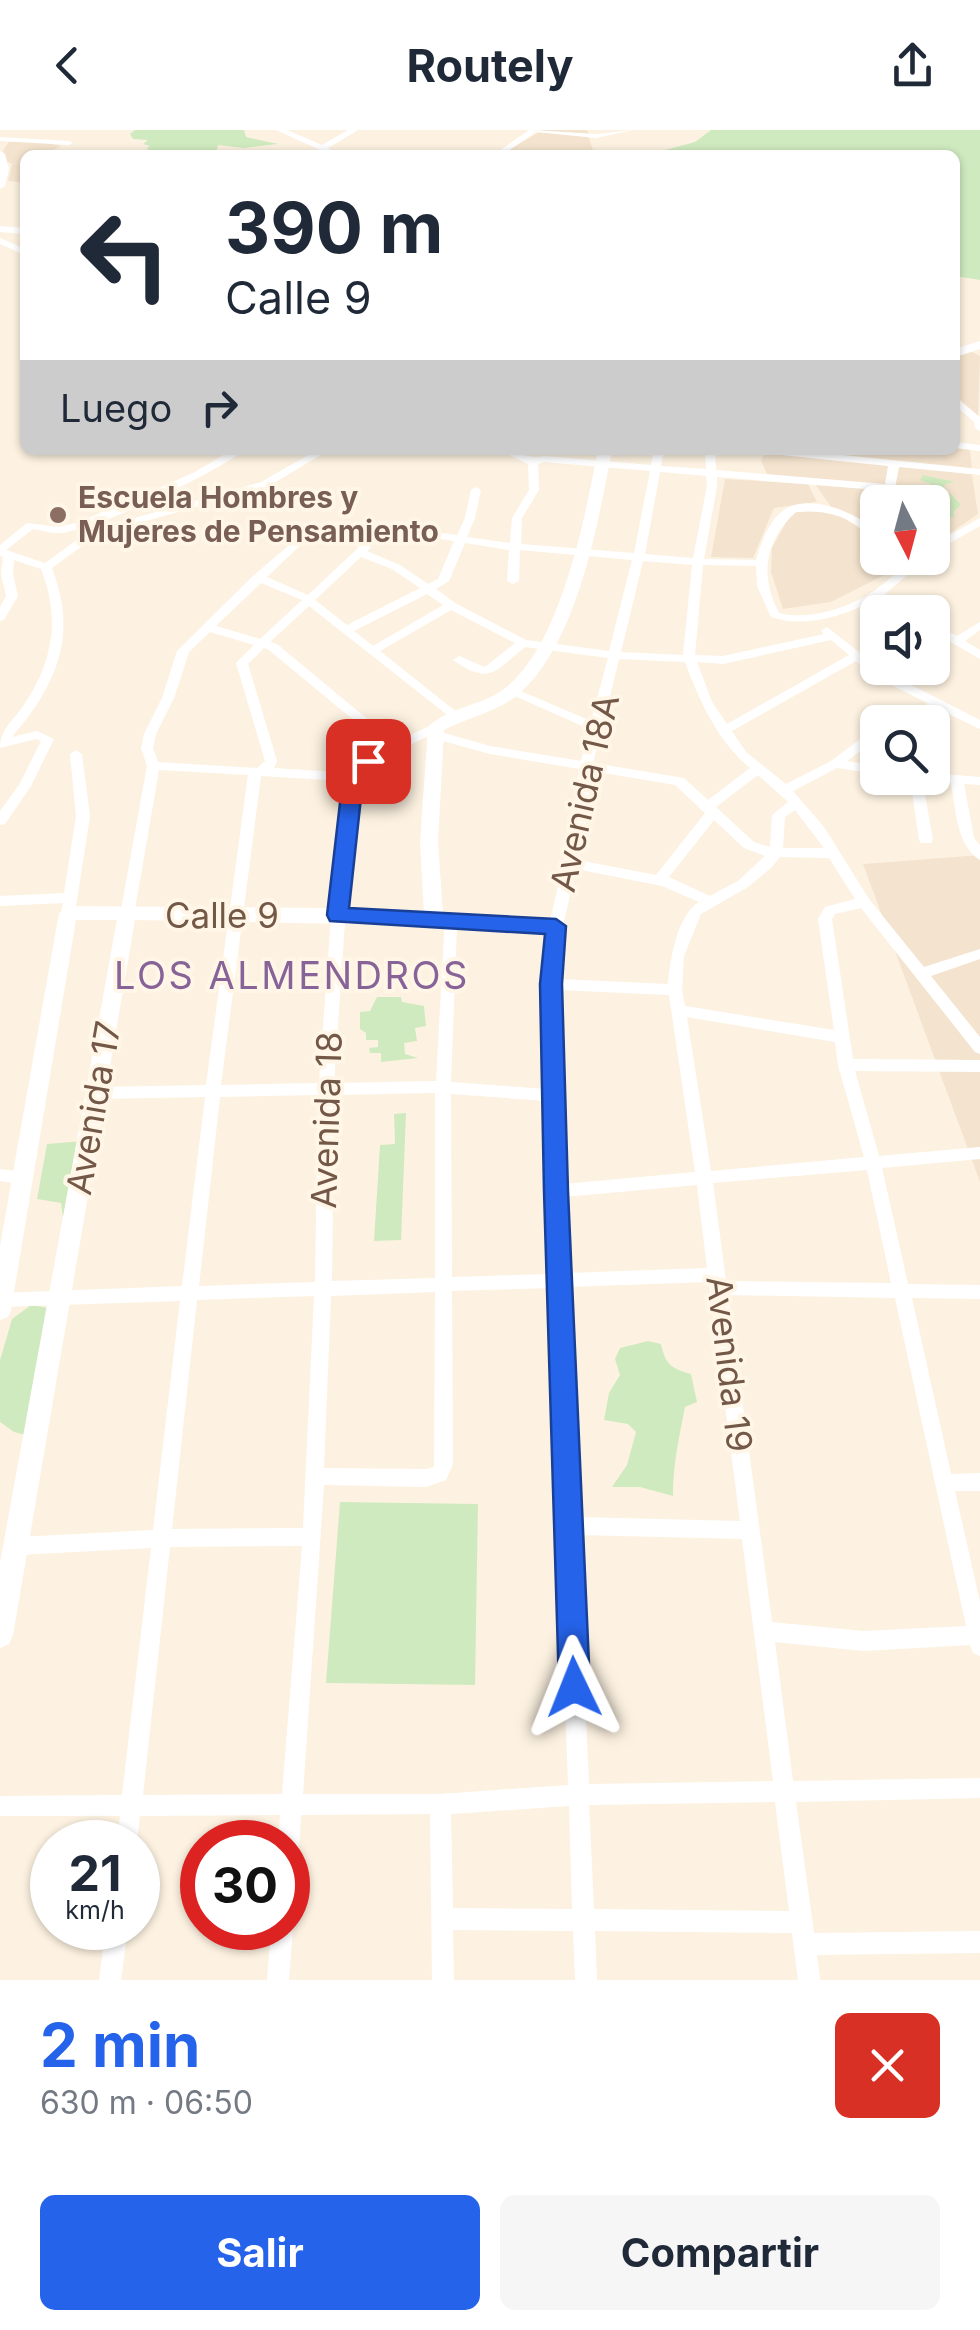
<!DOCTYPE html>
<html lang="es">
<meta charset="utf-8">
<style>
:root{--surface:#fff;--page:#f6f6f7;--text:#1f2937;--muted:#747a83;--accent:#2563eb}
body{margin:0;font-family:Inter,sans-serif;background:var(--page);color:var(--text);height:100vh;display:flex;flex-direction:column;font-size:38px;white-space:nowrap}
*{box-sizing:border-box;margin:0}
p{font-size:32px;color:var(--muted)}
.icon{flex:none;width:55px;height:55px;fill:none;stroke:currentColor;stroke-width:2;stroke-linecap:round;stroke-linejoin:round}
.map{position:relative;height:1850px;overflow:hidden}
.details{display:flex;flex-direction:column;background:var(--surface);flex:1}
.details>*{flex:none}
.top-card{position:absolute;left:20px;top:20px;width:940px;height:305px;border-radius:15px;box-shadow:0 2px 8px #0004;background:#fff;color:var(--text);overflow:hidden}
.needle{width:65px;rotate:174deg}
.controls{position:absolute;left:860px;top:355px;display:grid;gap:20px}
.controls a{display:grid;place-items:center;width:90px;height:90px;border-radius:15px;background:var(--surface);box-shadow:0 2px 8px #0004;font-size:50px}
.speed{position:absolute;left:30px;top:1690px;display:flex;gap:20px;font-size:50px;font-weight:700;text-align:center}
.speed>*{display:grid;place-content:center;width:130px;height:130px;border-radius:50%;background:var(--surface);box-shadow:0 2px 8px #0004;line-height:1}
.speed small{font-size:25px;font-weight:400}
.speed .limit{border:15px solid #d22;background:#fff;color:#111}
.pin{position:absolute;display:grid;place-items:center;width:85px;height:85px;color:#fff;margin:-42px;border-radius:20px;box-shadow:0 5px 15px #0006}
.me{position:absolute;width:110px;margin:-55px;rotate:358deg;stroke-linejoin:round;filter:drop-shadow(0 0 8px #0008)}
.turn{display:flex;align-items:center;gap:35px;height:210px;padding:0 40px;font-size:45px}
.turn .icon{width:130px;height:130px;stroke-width:2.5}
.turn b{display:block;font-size:70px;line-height:85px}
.then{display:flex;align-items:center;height:95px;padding:0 40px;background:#0003;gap:20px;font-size:38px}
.round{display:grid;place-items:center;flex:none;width:105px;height:105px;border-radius:15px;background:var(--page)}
.headline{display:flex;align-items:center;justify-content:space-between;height:170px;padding:0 40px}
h1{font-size:60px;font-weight:700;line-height:75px;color:var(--accent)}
.action{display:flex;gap:20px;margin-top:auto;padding:20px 40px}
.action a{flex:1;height:115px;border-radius:15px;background:var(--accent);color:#fff;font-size:40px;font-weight:700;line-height:115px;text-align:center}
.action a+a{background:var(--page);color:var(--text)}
header{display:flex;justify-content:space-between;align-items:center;height:130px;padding:0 40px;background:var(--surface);font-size:45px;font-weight:700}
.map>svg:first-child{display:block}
</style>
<header><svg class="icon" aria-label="back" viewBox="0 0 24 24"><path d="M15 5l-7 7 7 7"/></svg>Routely<svg class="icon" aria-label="share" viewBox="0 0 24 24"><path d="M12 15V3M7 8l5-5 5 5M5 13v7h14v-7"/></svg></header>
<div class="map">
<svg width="980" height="1850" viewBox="0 0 980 1850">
<rect width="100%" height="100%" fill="#fdf2e1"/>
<!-- residential -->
<path fill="#f4e4cf" d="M543 0H587L589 4 548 1 588 6 595 25H500Z
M9 12H45L61 16 44 25H25V53L8 51 12 34 6 31 3 20Z
M972 222 980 226 978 286 955 265V227Z
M955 317 970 319 972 340 789 320H955Z
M765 321 891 334 888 357 768 346 761 331Z
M898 335 972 344 978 384 933 415 932 372H878L877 405 831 377 815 354 894 360Z
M725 349 808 354 817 372 774 378 753 428 711 427Z
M820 380 838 384 862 400 878 428 896 439 831 472 783 479 771 442 772 418 791 383Z
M980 725V1052L863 734Z"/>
<!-- green -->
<path fill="#d0eabf" d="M135 0H244L246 7 278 14 244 18 218 15 216 25H163L165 23 146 19 150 16 143 14 148 10 133 9 130 4Z
M711 0H980V150L955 146V25H647L695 12Z
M923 345 955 352 946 354 941 362 951 364 961 375 953 382 955 387H942L935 392 932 372H907L913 367 905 364 907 362 924 364 930 360 931 354 920 350Z
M377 867H401L402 872 424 876 426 896 415 898 417 911 404 913 405 924 418 928 381 932V923H370L369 918 378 917V910H366V903L360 899V882L370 881Z
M406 983 401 1110 374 1111 380 1015 395 1014 394 984Z
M83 1011 64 1095 61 1073 37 1069 47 1014Z
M31 1175 49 1178 30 1306 14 1302 0 1292V1230L12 1189Z
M648 1211 661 1214C665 1234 672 1239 691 1244L697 1272 685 1277C679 1308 673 1334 673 1366L640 1357H612L627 1335 636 1302 628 1294 604 1290 609 1263 620 1245 615 1229 620 1218Z
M340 1372 478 1374 475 1555 326 1553Z"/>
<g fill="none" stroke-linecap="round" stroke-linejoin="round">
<!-- street -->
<path fill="#fff" fill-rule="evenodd" d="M276 0H287L322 15 348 0H358L328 18 342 25H331Z
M529 0 596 4 634 0 596 8 536 2 502 25H493Z
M0 7 69 11 73 13 69 15 0 11Z
M0 108 25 119V125L0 114Z
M955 267 980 287V301L975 298 974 292 955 275Z
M955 312 980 315V321L955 318Z
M232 320H244C218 342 89 404 57 403 49 403 41 400 33 399L6 420 45 433 89 401 261 352 317 320H329L269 356 97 405 52 438C78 506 57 554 12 607L37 601 54 609 31 656 5 694 0 695V681L19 655 41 611 36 609 0 618C0 601 11 592 21 579 53 534 61 490 41 439L14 430 13 444 18 466 4 490 0 491V477L6 466 1 444 3 427 0 426V415L27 393 58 397 79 392 193 343Z
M499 320C515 320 529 330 544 326L651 335 654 320H664L661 336 706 339 705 320H715L716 340 885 354 888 336 762 323 757 320H793L980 339V345L899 337 895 358 890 361 717 347V356L704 429 756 430C761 412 771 385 789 377 815 365 860 384 878 403V413C871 409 866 402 859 397 840 383 819 380 796 382 765 410 759 446 779 483 810 491 853 477 878 458 891 449 901 437 914 428H927L885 464 914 482H901L877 469C846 485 805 499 771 487L757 456 756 436 703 435 695 525 723 526 824 504 821 501 827 497 882 540 980 590V599L938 579 934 595 924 592 927 573 874 546 856 531 732 601 746 622 786 654 831 631 867 604H875V610L847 631 878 636V644L837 638 793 661 824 697 869 769 924 837 980 819V829L931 846 980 907V924L975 922 861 778 835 784 832 789 853 929 980 930V942L855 941 879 1026 980 1017V1029L882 1038 908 1154 980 1155V1169L912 1168 951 1344 980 1343V1361H955L980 1472V1526L973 1523 970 1515 863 1521 775 1512 793 1651 980 1648V1668L796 1672 814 1803 980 1801V1823L817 1825 820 1850H798L792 1803 595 1801 597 1850H575L573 1801 453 1800 454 1850H432L430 1684 301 1685 299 1719 296 1727 288 1730V1712H278L280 1685 140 1686 137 1712H117L120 1686H0V1666L122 1665 151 1418 18 1425 11 1422 9 1416 11 1410 18 1407 153 1400 180 1171 0 1177V1163L182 1156 205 967 96 969 91 967 88 963 91 959 96 957 206 955 248 645 159 640 134 785 127 790 122 788 120 785 147 636 141 618 144 604 162 568 177 521 254 445 307 400 329 397 366 412 371 418 367 421 400 435 428 454 438 449 454 411 433 408 428 405 433 402 457 405 465 388 471 360 476 357 481 360 475 388 467 407 510 413 512 388 529 360 528 334ZM544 332 650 341 634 423 521 414 522 388 539 360 538 334ZM660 342 706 346 707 356 693 428 645 424ZM324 402 359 417 308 465 267 447 311 405ZM465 413 509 420 507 451 513 454 519 451 520 420 632 430 609 521 526 510 455 473 436 459 449 451ZM361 427 392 439 420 458 347 495 315 470ZM643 431 692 435 683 525 621 522ZM261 453 302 470 260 509 216 496ZM427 464 443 475 373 516 354 501ZM309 476 455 591 461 587 459 584 380 521 451 480 515 513 485 537 459 526 453 530C490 556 495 541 525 517L608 528 591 591 516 559 512 558 506 562 589 599 581 631 490 616 437 601 442 597 436 593 395 612 277 514 270 512ZM210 502 254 515 236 533 265 631 257 638 158 632 153 618 156 604 174 568 189 522ZM831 510 849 525 727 594 712 572 697 532 723 534ZM264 518 269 520 386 617 364 628 350 643 274 638 277 631 248 534ZM619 529 685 532C699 570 718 612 750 638L708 670 684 648 593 633 601 601 604 598 603 596ZM430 605 432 608 490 624 579 639 571 699 550 791 445 787 436 951 334 953 352 689 359 648 372 634ZM592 641 675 655 705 683 656 745 578 730 585 699ZM758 645 788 672 772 685 770 717 754 712 716 677ZM261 646 346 651 338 689 319 953 221 955ZM795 680 824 718H783L785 687ZM714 690 744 718 765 726 738 751 710 766 669 747ZM780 727 829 728 855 769 825 777 818 789 834 900 685 876 682 860 684 826 701 784 748 757 771 738ZM576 739 662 756 699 772C677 785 670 830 668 854L559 849 563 796ZM457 796 549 801 544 854 546 959 451 952ZM558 860 669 865 695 1042 564 1054ZM687 887 835 912 838 935 864 1027 711 1041ZM435 963V1148L332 1151 334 965ZM451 964 546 971 549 1144 452 1147ZM318 965 315 1152 199 1156 220 967ZM867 1040 891 1153 726 1151 713 1053ZM697 1055 707 1138 566 1143 564 1067ZM709 1152 740 1391 577 1387 567 1157ZM550 1158 568 1655 440 1664H303L324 1355 426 1357 446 1350 453 1334 452 1161ZM435 1162 434 1337 426 1339 324 1338 331 1166ZM728 1165 895 1168 966 1496 863 1501 772 1492ZM314 1166 303 1398 172 1399 197 1170ZM578 1405 742 1409 773 1651 589 1654ZM302 1416 282 1664 143 1665 170 1417ZM775 1672 789 1781 594 1779 589 1675ZM569 1676 572 1779 453 1778 451 1684Z
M980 388V396L932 423V415Z
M980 492V500L965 511 980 520V529L932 501V493L957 506Z
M76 620 82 624 90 686 75 783 68 788 63 786 61 783 63 773 0 776V766L64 763 76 686 70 624Z
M932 643 980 647V655L964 654 974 708 980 715V730C956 715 956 679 951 653L927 650 926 648H932Z
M910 648H922L933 710 931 713H921L919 710Z
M0 1039 31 1043 33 1048 31 1053 25 1055 0 1051Z
M288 1789 293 1798 289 1850H267L271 1798H288Z
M106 1798H128L121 1850H99Z"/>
<!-- secondary -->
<path fill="#fff" fill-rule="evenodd" d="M0 21 5 24 9 39 5 56 0 59Z
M0 96 25 98V104L0 102Z
M980 211V219L955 227V219Z
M598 320H612C598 393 578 511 520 563 500 581 469 587 444 600L438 712 443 784 457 786 459 791 457 796 135 790 13 1505 9 1514 0 1518V1433L117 790H76L11 1180 8 1187 0 1190V1116L59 783 68 776 337 778 424 783 420 712 428 597C449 576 486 576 509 555 562 509 585 387 598 320Z"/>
</g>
<!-- route -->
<path fill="#2563eb" stroke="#184099" stroke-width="2.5" d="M368 625 378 631 363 649 349 778 556 789 566 796 562 854 568 1061 590 1557 585 1567 574 1572 564 1567 559 1557 544 1061 540 854 545 804 330 791 327 785 343 647 361 627Z"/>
<!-- markers -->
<circle fill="#8d6e63" stroke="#fff6e7" stroke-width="4" cx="58" cy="385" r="10"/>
<g text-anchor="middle" stroke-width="8" stroke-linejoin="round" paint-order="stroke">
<!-- far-education labels -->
<g font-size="30" font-weight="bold" fill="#785e54" stroke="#fff6e7" text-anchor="start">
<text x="78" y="378">Escuela Hombres y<tspan x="78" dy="34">Mujeres de Pensamiento</tspan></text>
</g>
<!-- street labels -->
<g font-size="35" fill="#745847" stroke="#fff6e7">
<text transform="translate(585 663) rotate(-77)" y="12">Avenida 18A</text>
<text x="222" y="798">Calle 9</text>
<text transform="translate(94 978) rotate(-80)" y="12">Avenida 17</text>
<text transform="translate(327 990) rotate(-88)" y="12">Avenida 18</text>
<text transform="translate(729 1234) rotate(83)" y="12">Avenida 19</text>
</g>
<!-- neighbourhood labels -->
<g font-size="38" letter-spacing="2.5" fill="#876398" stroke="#fff6e7">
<text x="292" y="859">LOS ALMENDROS</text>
</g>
</g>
</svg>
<div class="controls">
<a><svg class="needle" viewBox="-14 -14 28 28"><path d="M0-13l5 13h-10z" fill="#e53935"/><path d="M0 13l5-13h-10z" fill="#747a83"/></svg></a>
<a><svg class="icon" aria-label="sound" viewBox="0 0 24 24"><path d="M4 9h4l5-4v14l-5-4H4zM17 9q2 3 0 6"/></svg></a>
<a><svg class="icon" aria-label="search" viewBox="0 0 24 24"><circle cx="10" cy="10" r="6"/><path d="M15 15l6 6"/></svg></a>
</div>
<div class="speed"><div>21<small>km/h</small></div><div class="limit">30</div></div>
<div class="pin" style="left:368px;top:631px;background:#d93025"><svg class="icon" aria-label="arrive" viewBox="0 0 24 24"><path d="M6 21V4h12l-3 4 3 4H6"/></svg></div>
<svg class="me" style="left:574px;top:1557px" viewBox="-20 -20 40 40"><path d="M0-17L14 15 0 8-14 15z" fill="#2563eb" stroke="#fff" stroke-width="4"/></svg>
<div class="top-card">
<div class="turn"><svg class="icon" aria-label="left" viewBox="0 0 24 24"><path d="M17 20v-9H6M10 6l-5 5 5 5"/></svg><div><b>390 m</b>Calle 9</div></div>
<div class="then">Luego<svg class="icon" aria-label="right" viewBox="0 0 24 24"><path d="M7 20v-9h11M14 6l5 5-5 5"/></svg></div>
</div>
</div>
<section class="details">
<div class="headline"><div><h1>2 min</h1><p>630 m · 06:50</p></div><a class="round" style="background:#d93025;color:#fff"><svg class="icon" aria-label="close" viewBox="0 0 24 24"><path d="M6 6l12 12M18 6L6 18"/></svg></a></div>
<div class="action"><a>Salir</a><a>Compartir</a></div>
</section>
